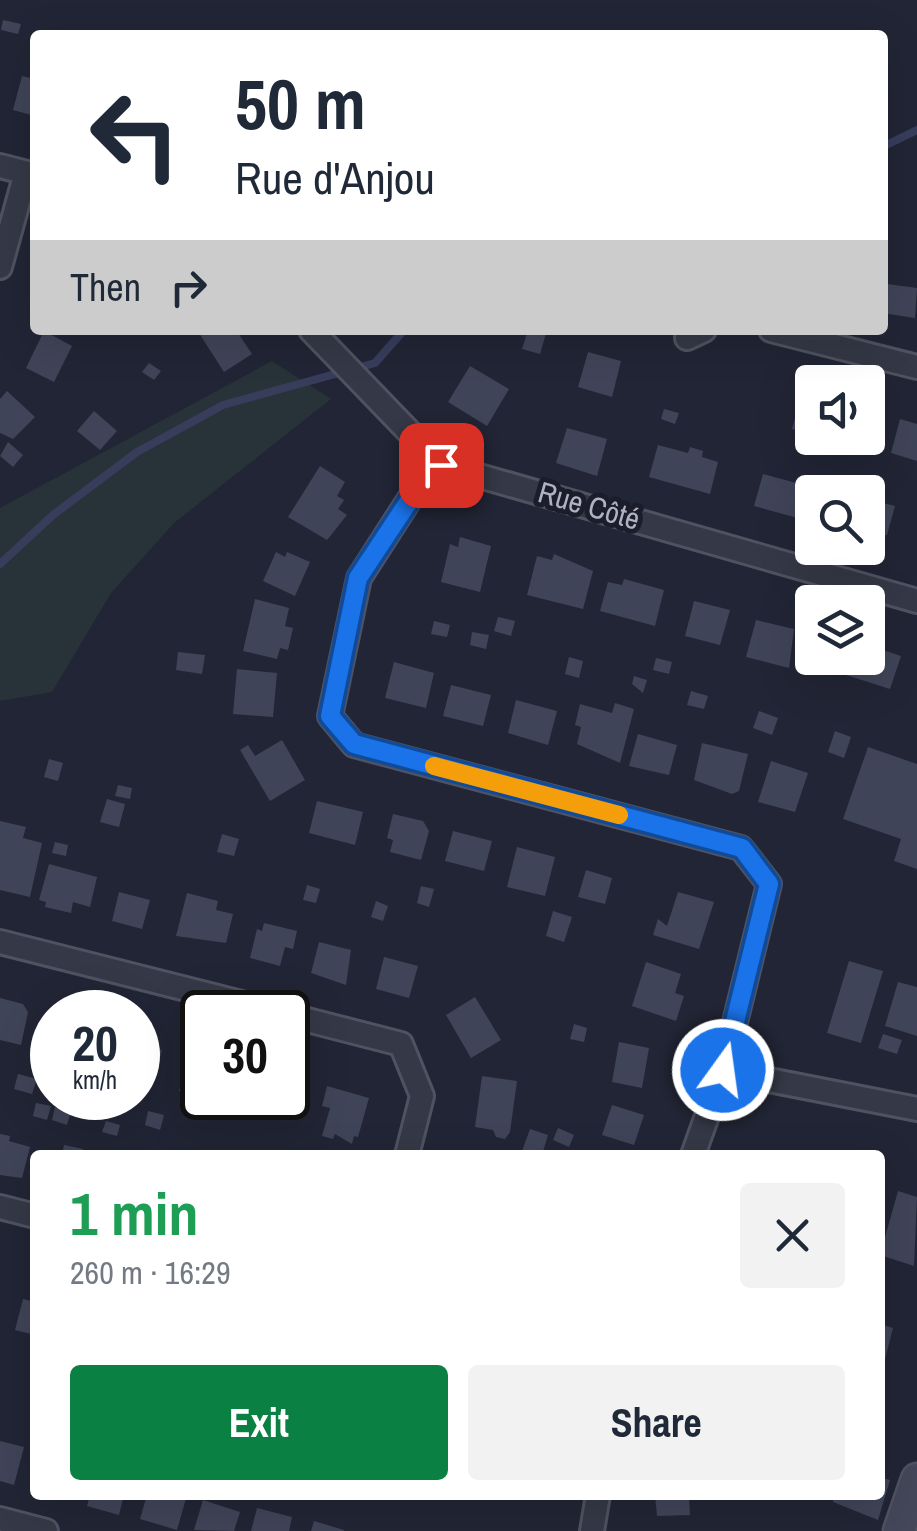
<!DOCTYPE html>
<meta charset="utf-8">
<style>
:root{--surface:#fff;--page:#f2f2f3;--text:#1f2937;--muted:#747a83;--accent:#0b8043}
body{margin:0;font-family:"Archivo Narrow",sans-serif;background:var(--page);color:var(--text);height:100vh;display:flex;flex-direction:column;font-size:38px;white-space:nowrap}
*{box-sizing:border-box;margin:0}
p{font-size:32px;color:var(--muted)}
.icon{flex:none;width:55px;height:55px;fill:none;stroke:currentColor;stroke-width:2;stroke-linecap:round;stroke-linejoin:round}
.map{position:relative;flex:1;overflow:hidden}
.sheet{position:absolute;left:30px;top:1150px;width:855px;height:350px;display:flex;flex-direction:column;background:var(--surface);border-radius:10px;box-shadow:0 10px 40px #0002}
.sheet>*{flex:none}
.guide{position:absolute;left:30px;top:30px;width:858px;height:305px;border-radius:10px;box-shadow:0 10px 40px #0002;background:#fff;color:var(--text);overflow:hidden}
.controls{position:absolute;left:795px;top:365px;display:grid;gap:20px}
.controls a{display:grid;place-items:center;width:90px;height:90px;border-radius:10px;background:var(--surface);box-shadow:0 10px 40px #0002;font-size:50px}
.speed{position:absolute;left:30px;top:990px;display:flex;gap:20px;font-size:50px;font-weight:700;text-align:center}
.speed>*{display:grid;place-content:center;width:130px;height:130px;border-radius:50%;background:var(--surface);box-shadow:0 10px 40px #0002;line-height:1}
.speed small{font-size:25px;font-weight:400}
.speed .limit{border:5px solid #111;border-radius:15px;background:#fff;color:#111}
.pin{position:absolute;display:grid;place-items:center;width:85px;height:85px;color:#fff;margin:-42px;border-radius:20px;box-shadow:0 5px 15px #0006}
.me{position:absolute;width:110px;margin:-55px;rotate:14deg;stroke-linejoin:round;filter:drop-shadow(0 0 8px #0008)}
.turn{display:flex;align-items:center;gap:35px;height:210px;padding:0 40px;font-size:45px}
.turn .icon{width:130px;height:130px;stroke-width:2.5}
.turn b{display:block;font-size:70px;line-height:85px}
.then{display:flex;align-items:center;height:95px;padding:0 40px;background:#0003;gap:20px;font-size:38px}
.round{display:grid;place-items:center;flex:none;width:105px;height:105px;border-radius:10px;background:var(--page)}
.summary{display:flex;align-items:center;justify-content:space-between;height:170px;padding:0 40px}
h1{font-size:60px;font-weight:800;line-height:75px;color:#1e9e55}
.action{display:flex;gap:20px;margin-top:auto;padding:20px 40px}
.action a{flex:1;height:115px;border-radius:10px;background:var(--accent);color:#fff;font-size:40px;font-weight:800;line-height:115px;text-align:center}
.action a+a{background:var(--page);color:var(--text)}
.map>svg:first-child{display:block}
</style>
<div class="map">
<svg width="917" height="1531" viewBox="0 0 917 1531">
<rect width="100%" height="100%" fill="#222535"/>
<!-- green -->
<path fill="#273339" d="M272 361 331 399 174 523 111 593 52 692 0 701V508Z"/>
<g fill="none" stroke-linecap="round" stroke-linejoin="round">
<!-- stream -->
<path stroke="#373d5b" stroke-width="8" d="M882 147 917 130
M0 564 53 515 137 452 223 405 375 363 404 330"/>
</g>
<!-- building -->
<path fill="#404458" d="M3 20 21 24 18 34 1 30Z
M22 76 35 79V116L13 110Z
M882 277 888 279 887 284 917 288 915 318 882 313Z
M197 330H236L252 354 224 372Z
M528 330H547L540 354 522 349Z
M44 331 72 346 54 382 26 368Z
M588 352 621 361 612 397 578 387Z
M149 363 161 371 154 380 142 372Z
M470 366 509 389 487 426 448 402Z
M7 391 35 417 13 439 0 433V399Z
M802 393 812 396V434L792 429Z
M664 409 679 413 675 424 661 419Z
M94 411 117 431 100 450 77 431Z
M900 419 917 424V461L891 453Z
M567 428 607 439 597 476 556 463Z
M8 442 23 455 13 467 0 456Z
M658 445 688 453 690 447 703 451 702 457 718 462 710 494 649 477Z
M320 466 345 482 337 496 344 500 338 509 347 515 327 540 288 517Z
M763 474 826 491 812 492V522L754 506Z
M868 499 895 506 887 535 868 534Z
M460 537 491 546 480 592 441 582 450 544 458 547Z
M276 552 285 557 287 552 310 562 295 596 263 581Z
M554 554 593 571 583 609 527 595 537 556 552 560Z
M624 579 664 590 655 626 600 611 608 582 622 585Z
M255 599 289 608 285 626 293 628 288 650 280 648 277 659 243 651Z
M694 601 730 610 720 645 685 636Z
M498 617 515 621 511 636 494 631Z
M756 620 794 629 789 668 746 657Z
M434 621 450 625 447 637 431 634Z
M472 632 489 635 486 649 470 645Z
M868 645 901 656 890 689 824 668 827 658H868Z
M178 652 205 655 202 674 176 670Z
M569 657 583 661 579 678 565 674Z
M656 658 672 662 669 674 653 670Z
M394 662 434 673 426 708 385 698Z
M237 669 277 673 273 717 233 714Z
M634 676 647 680 643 693 632 684Z
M451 685 491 695 483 726 443 716Z
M691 691 708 696 704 709 687 705Z
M516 700 557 711 548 745 508 733Z
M615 703 634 709 620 763 577 744 581 727 575 725 580 704 612 713Z
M759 711 778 718 772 735 753 728Z
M835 731 851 737 844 758 828 752Z
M638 734 677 745 669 775 629 766Z
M282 740 305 780 270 801 240 750 248 745 255 756Z
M702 743 748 754 739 791 732 794 694 780Z
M868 747 917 764V869L894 861 901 839 843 819Z
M49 759 63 763 58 781 44 777Z
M771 761 808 773 795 812 758 802Z
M118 785 132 788 130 799 115 796Z
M107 799 125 804 119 827 100 822Z
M317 801 363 812 355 845 309 833Z
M393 814 423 821 429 831 421 860 390 852 393 840 387 838Z
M0 821 26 827 23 838 42 843 30 897 0 890Z
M453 831 492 841 484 871 445 861Z
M222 834 239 839 234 856 217 852Z
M55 842 68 845 66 856 52 853Z
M517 847 555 857 545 896 507 887Z
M49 864 97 877 90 907 73 902 71 913 45 907 46 902 39 900Z
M586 870 612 878 605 904 578 897Z
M307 885 320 889 316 903 303 900Z
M421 886 434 889 429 907 417 903Z
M119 892 150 900 142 929 112 921Z
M678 892 714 902 699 949 653 935 658 919 667 926Z
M187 893 218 901 216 910 233 914 226 943 176 936Z
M376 901 388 906 383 921 371 917Z
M553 911 572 917 564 942 546 936Z
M264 923 297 931 293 949 285 947 280 966 250 958 257 929 262 931Z
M319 942 351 950 346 985 311 973Z
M384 957 418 966 409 998 376 989Z
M849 961 883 971 861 1043 827 1033Z
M646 962 681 974 675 993 684 996 676 1021 632 1006Z
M898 982 917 987V1036L885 1026Z
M475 997 501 1040 471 1058 446 1015Z
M0 998 23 1004 28 1012 21 1045 0 1040Z
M574 1024 587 1028 584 1042 570 1039Z
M883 1034 902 1040 897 1054 878 1048Z
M619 1042 649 1048 642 1088 612 1082Z
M138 1044 162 1050 153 1085 138 1081Z
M188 1052 202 1055V1097L179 1091Z
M18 1074 37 1079 32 1094 14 1089Z
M482 1076 517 1081 510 1132 505 1139 496 1137 493 1130 475 1127Z
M327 1086 369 1098 358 1137 354 1136 352 1144 335 1134 333 1139 322 1136 330 1108 322 1106Z
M247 1098H282L277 1117 245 1108Z
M36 1103 51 1106 47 1120 33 1116Z
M612 1105 644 1115 634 1145 602 1135Z
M55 1107 71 1111 67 1125 52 1120Z
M148 1111 164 1115 160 1130 145 1125Z
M106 1121 120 1125 117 1136 102 1132Z
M558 1128 574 1135 569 1147 553 1140Z
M530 1129 548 1135 542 1155 522 1151Z
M0 1134 10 1136 9 1141 30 1147 22 1178 0 1175Z
M64 1145 83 1149 82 1155H62Z
M898 1191 917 1197 914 1266 880 1255Z
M23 1299 35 1302V1335L15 1330Z
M880 1324 893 1328 881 1375H880Z
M0 1441 24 1447 14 1485 0 1481Z
M880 1477 890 1480 878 1520 833 1502 835 1495H880Z
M90 1495H124L119 1515 87 1506Z
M147 1495H187L177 1530 140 1519Z
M655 1495H689L690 1515 657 1516Z
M203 1500 240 1512 234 1531 194 1530Z
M257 1508 292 1517 289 1531H251Z
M314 1521 344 1530V1531H311Z"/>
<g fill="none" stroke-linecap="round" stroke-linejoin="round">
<!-- street casing -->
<g stroke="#505261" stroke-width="28">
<path id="street" d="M0 166 35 175
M0 267 26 173
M311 330 441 465 917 601
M771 330 917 367
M687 338 704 330
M441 465 411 497 359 578 330 716 354 745 741 848 769 884 723 1071 693 1155
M0 942 277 1012
M288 1015 401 1044 422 1096 407 1155
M723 1071 917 1109
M0 1207 35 1216
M0 1519 46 1531
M592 1531 598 1495"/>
</g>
<!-- secondary casing -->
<g stroke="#505261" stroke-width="35">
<path id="secondary" d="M899 1531 917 1479"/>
</g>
<!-- street -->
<use href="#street" stroke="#353846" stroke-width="22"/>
<!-- secondary -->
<use href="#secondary" stroke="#444659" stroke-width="30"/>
</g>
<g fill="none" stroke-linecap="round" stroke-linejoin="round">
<!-- route casing -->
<g stroke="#114b97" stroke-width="25">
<path id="route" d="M441 465 411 498 358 578 330 716 354 744 742 848 769 884 723 1070"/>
</g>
<!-- route -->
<use href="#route" stroke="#1a73e8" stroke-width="18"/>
<!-- slow -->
<path stroke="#f59e0b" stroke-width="18" d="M434 766 619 815"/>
</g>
<g text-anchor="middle" stroke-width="10" stroke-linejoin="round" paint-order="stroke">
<!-- street labels -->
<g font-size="30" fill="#b0b2c3" stroke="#1b1d2b">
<text transform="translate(589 506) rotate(16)" y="10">Rue Côté</text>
</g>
</g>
</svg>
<div class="controls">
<a><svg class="icon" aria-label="sound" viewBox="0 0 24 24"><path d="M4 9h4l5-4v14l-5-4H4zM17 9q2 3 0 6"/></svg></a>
<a><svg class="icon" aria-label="search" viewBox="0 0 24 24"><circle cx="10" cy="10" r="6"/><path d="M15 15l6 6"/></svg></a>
<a><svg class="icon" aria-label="layers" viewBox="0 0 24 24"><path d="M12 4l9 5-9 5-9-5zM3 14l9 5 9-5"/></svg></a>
</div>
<div class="speed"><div>20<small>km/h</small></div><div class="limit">30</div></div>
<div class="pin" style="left:441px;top:465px;background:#d93025"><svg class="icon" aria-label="arrive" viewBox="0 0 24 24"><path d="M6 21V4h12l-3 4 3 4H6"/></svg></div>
<svg class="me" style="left:723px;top:1070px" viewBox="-20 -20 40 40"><circle r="17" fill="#1a73e8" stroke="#fff" stroke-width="3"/><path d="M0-11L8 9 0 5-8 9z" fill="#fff"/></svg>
<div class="guide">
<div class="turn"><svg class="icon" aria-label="left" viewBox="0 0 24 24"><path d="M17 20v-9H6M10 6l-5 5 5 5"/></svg><div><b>50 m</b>Rue d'Anjou</div></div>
<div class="then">Then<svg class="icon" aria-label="right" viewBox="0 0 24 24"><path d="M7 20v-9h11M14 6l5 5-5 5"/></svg></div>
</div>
<section class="sheet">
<div class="summary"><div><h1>1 min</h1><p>260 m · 16:29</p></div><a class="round"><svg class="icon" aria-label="close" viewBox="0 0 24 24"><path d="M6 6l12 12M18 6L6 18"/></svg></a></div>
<div class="action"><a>Exit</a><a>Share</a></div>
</section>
</div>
